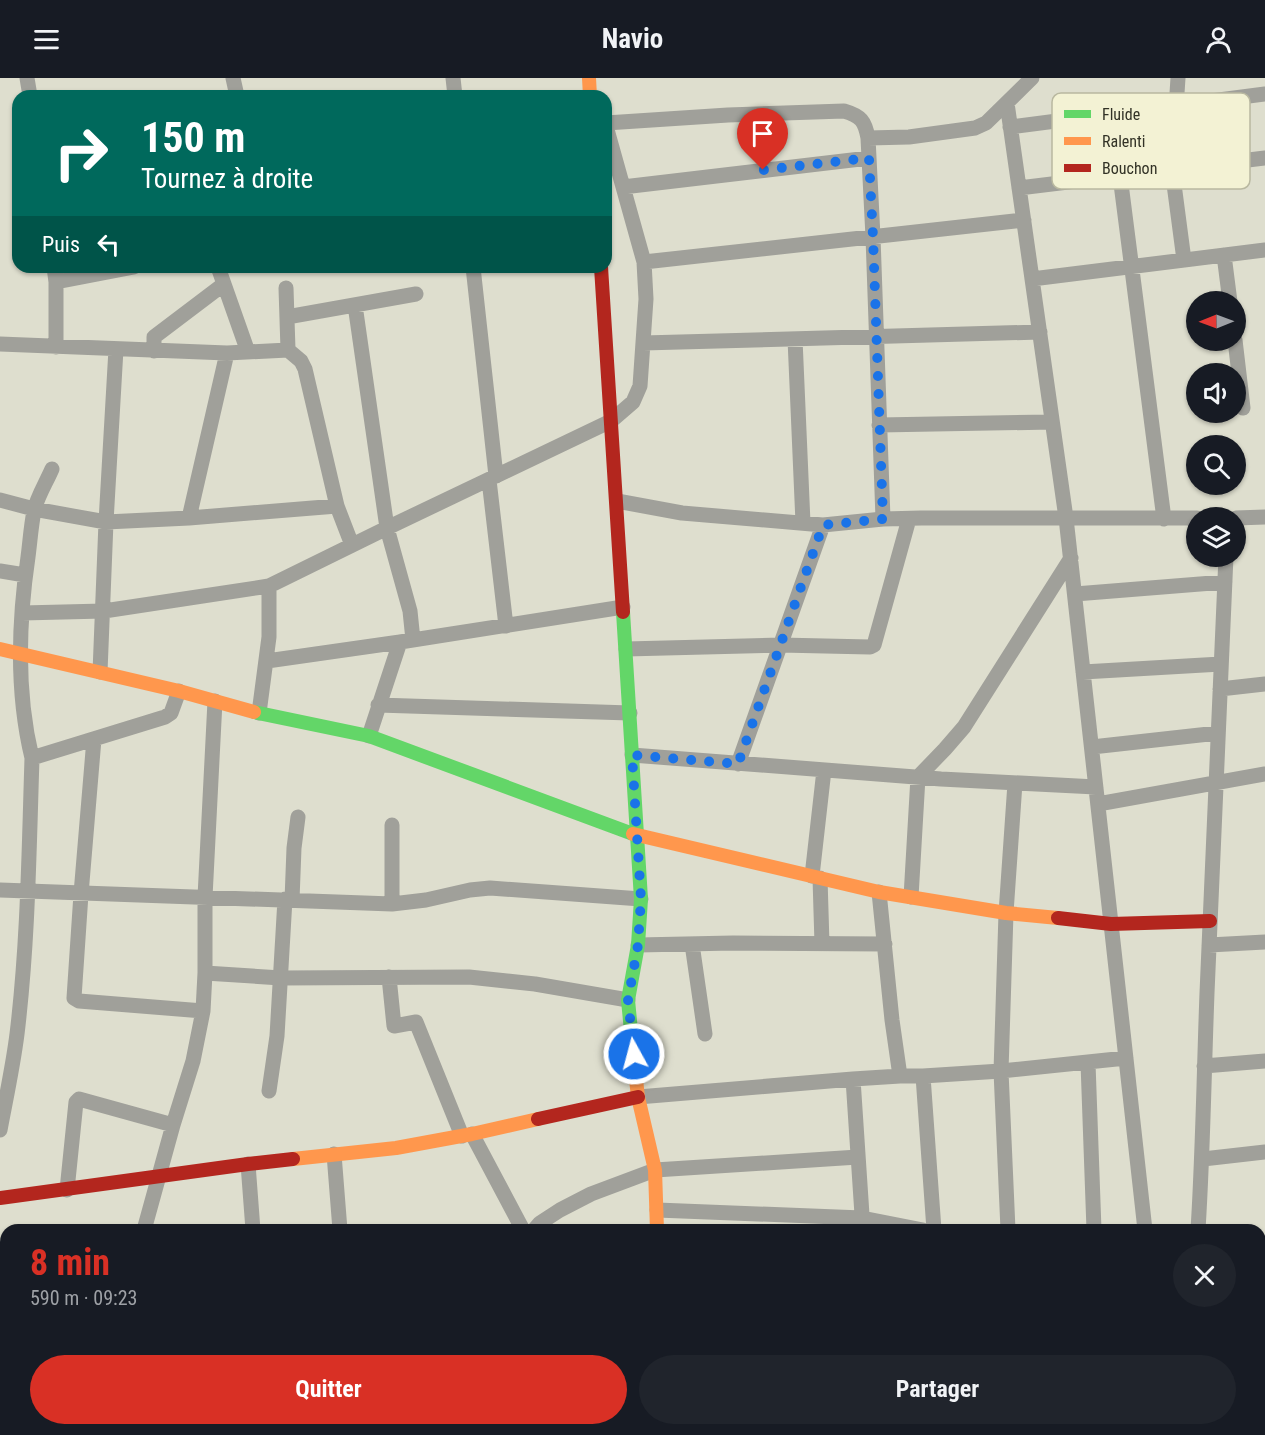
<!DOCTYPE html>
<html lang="fr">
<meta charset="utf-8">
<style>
:root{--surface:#171b24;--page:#20242c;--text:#f1f3f6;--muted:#9ea1a6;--accent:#d93025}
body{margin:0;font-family:"Roboto Condensed",sans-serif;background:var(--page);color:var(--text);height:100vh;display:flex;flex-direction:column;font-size:22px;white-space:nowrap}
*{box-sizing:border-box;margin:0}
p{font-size:20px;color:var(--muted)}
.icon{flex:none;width:33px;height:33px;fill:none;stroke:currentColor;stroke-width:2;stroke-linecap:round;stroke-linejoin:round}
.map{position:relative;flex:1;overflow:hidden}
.sheet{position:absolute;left:0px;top:1146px;width:1266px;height:212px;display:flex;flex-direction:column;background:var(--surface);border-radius:18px 18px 0 0;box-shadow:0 2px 4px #0004}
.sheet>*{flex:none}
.hud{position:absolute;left:12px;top:12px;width:600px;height:183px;border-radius:18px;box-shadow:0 2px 4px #0004;background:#00695c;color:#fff;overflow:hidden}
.needle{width:39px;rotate:269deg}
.controls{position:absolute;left:1186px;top:213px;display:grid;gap:12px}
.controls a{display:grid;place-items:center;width:60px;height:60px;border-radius:50%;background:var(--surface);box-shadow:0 2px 4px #0004;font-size:30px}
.pin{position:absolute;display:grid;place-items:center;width:51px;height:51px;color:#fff;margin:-62px -26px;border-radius:50% 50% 50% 0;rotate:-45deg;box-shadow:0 0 6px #0007}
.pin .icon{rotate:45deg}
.me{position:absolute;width:66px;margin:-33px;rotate:353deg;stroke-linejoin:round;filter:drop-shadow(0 0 4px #0008)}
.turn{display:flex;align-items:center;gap:21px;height:126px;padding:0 30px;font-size:27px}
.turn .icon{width:78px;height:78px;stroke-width:2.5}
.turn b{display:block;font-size:42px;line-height:51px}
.then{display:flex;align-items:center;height:57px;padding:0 30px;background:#0003;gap:12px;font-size:22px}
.round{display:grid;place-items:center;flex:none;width:63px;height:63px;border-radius:32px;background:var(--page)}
.head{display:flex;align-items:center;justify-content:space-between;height:102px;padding:0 30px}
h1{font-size:36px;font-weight:700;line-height:45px;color:var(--accent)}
.primary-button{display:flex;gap:12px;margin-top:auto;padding:12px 30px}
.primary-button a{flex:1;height:69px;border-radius:36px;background:var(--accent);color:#fff;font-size:24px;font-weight:700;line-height:69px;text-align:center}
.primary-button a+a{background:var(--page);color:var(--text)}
header{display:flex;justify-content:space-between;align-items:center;height:78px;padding:0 30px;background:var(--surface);font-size:27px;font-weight:700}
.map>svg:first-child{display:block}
</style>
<header><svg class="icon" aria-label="menu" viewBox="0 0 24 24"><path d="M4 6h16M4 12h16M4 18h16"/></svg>Navio<svg class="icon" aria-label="person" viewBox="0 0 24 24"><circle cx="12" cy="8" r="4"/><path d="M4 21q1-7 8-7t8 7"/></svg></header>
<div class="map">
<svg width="1265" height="1357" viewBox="0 0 1265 1357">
<rect width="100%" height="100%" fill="#dedece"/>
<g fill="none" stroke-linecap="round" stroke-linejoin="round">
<!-- street -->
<path stroke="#a0a09a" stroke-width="15" d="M27 0 30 18
M233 0 237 18
M453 0 455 18
M1178 0 1172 91 1184 182
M1007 25 1066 440 1145 1152
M606 45 728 37 844 33C861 38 865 43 868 60L873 159 883 441
M1010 49 1265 16
M868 60 909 59 975 50 986 45 1032 0
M1120 98 1164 441
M623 109 869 80
M1019 110 1265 80
M1224 177 1230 224
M644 184 1024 142
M54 189 56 204V269
M218 189 248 274
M473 189 496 398
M1032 201 1265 172
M56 204 134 189
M286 210 288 272
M355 227 387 450 410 533 413 562
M287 239 416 216
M795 261 803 445
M1235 262 1243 330
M643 265 1040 254
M0 266 227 275
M154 273V259L224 206
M879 347 1052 344
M489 402 506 548
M0 422 34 431 106 444 189 440 227 275 288 272 301 283 305 291 337 428 352 467
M617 423 682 435 823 447 883 441 921 440H1197
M189 440 337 428
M1236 440 1265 439
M0 493 25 497
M1075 516 1225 504
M22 535 104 533 269 508 387 450 611 343 633 324 640 308 646 221 644 184 606 48
M626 571 780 567 870 569 874 567 909 441
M267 583 400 564
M100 594 106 444 116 271
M1083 594 1221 586
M1220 611 1265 606
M378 627 630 635
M259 635 269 559V508
M369 658 400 564 623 529
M94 661 81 816 74 920 79 923 203 933
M1092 669 1218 655
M632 677 941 701 1096 709
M32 680C16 614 18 547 28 479 30 464 31 448 34 433 37 419 46 405 52 391
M738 686 823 447
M1098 726 1265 696
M812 798 824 692
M820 800 822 866
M0 812 392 826 426 822 470 812 490 810 641 821
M879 814 892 942 900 998
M911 819 918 699 945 671 964 649 1071 480
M292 822 294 770 298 739
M392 826V747
M692 866 705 956
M638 867 733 865 885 866
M1209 867 1265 864
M205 895V819L215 623
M389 899 394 948 416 944 462 1058
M1088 985 1094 1152
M1204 988 1265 983
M923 998 934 1152
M853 1001 863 1152
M269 1013 277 958 285 821
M638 1019 853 1001 900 998H923L1001 993 1126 980
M0 1052C6 1020 13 988 17 956 28 865 29 772 32 680L165 639 171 635 179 613
M472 1056 523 1152
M334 1076 340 1152
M1203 1081 1265 1074
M248 1086 253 1152
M67 1112 76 1024 79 1021 173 1047
M657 1132 862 1140 923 1152
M144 1152 173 1047 193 983 203 933 205 895 281 900 469 899 535 906 628 922
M534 1152 540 1145 560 1132 591 1116 655 1092 858 1079
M1008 1152 1001 993 1006 835 1015 705
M1198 1152C1203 1073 1204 994 1207 915 1212 770 1219 624 1226 478
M1260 1175 1265 1174
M0 1190 6 1191
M1260 1275H1265
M0 1315 6 1272
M0 1346 6 1347
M35 1352 70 1357
M75 1352 117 1356 119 1352
M331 1352 332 1357
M789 1352 790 1357
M877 1352 878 1357
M968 1352V1357
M232 1354 272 1352
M461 1357 462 1352
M568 1357 571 1352
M1135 1357 1195 1352"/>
<!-- fast -->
<path stroke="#63d668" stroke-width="14" d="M623 534 641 821 638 867 628 922 634 984
M254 634 369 658 633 756
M675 1352 676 1357"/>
<!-- slow -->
<path stroke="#ff974d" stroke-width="14" d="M589 0 590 18
M0 571 179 613 254 634
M633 756 879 814 1006 835 1058 840
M634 984 638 1019 655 1092 657 1152
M293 1081 396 1070 472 1056 538 1041"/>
<!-- jam -->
<path stroke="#b3261e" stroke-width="14" d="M601 189 623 534
M1058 840 1111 846 1210 843
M538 1041 638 1019
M0 1120 248 1086 293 1081"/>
</g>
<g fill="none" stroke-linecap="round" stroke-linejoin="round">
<!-- route -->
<path stroke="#1a73e8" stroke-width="10" stroke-dasharray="0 18" d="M634 976 628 922 638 867 641 821 632 677 738 686 823 447 883 441 873 159 869 80 763 92"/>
</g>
<!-- legend -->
<rect x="1052" y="15" width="198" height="96" rx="9" fill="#f3f2d4" stroke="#b9b8a0" stroke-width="1.5"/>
<rect x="1064" y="32" width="27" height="8" fill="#63d668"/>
<rect x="1064" y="59" width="27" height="8" fill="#ff974d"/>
<rect x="1064" y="86" width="27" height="8" fill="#b3261e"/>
<g font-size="16" fill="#323226">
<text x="1102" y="42">Fluide</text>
<text x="1102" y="69">Ralenti</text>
<text x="1102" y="96">Bouchon</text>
</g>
</svg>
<div class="controls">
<a><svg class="needle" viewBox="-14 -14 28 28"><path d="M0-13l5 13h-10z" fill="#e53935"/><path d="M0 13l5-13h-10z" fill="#9ea1a6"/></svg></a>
<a><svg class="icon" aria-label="sound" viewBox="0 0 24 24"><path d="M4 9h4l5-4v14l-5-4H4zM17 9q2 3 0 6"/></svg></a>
<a><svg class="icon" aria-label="search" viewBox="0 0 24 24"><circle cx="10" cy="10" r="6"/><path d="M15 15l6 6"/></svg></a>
<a><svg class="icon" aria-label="layers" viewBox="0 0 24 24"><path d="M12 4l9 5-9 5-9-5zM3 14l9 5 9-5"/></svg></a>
</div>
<div class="pin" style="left:763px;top:92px;background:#d93025"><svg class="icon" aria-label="arrive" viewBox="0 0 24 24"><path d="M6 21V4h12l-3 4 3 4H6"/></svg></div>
<svg class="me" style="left:634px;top:976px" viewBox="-20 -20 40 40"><circle r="17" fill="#1a73e8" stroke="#fff" stroke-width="3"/><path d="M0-11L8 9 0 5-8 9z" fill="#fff"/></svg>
<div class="hud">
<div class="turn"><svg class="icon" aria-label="right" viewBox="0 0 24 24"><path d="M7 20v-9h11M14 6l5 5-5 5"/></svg><div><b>150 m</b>Tournez à droite</div></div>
<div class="then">Puis<svg class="icon" aria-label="left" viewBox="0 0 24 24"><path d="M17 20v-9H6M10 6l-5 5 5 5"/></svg></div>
</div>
<section class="sheet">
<div class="head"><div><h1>8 min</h1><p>590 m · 09:23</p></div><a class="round"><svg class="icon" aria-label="close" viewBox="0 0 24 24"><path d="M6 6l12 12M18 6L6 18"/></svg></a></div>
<div class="primary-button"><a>Quitter</a><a>Partager</a></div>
</section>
</div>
